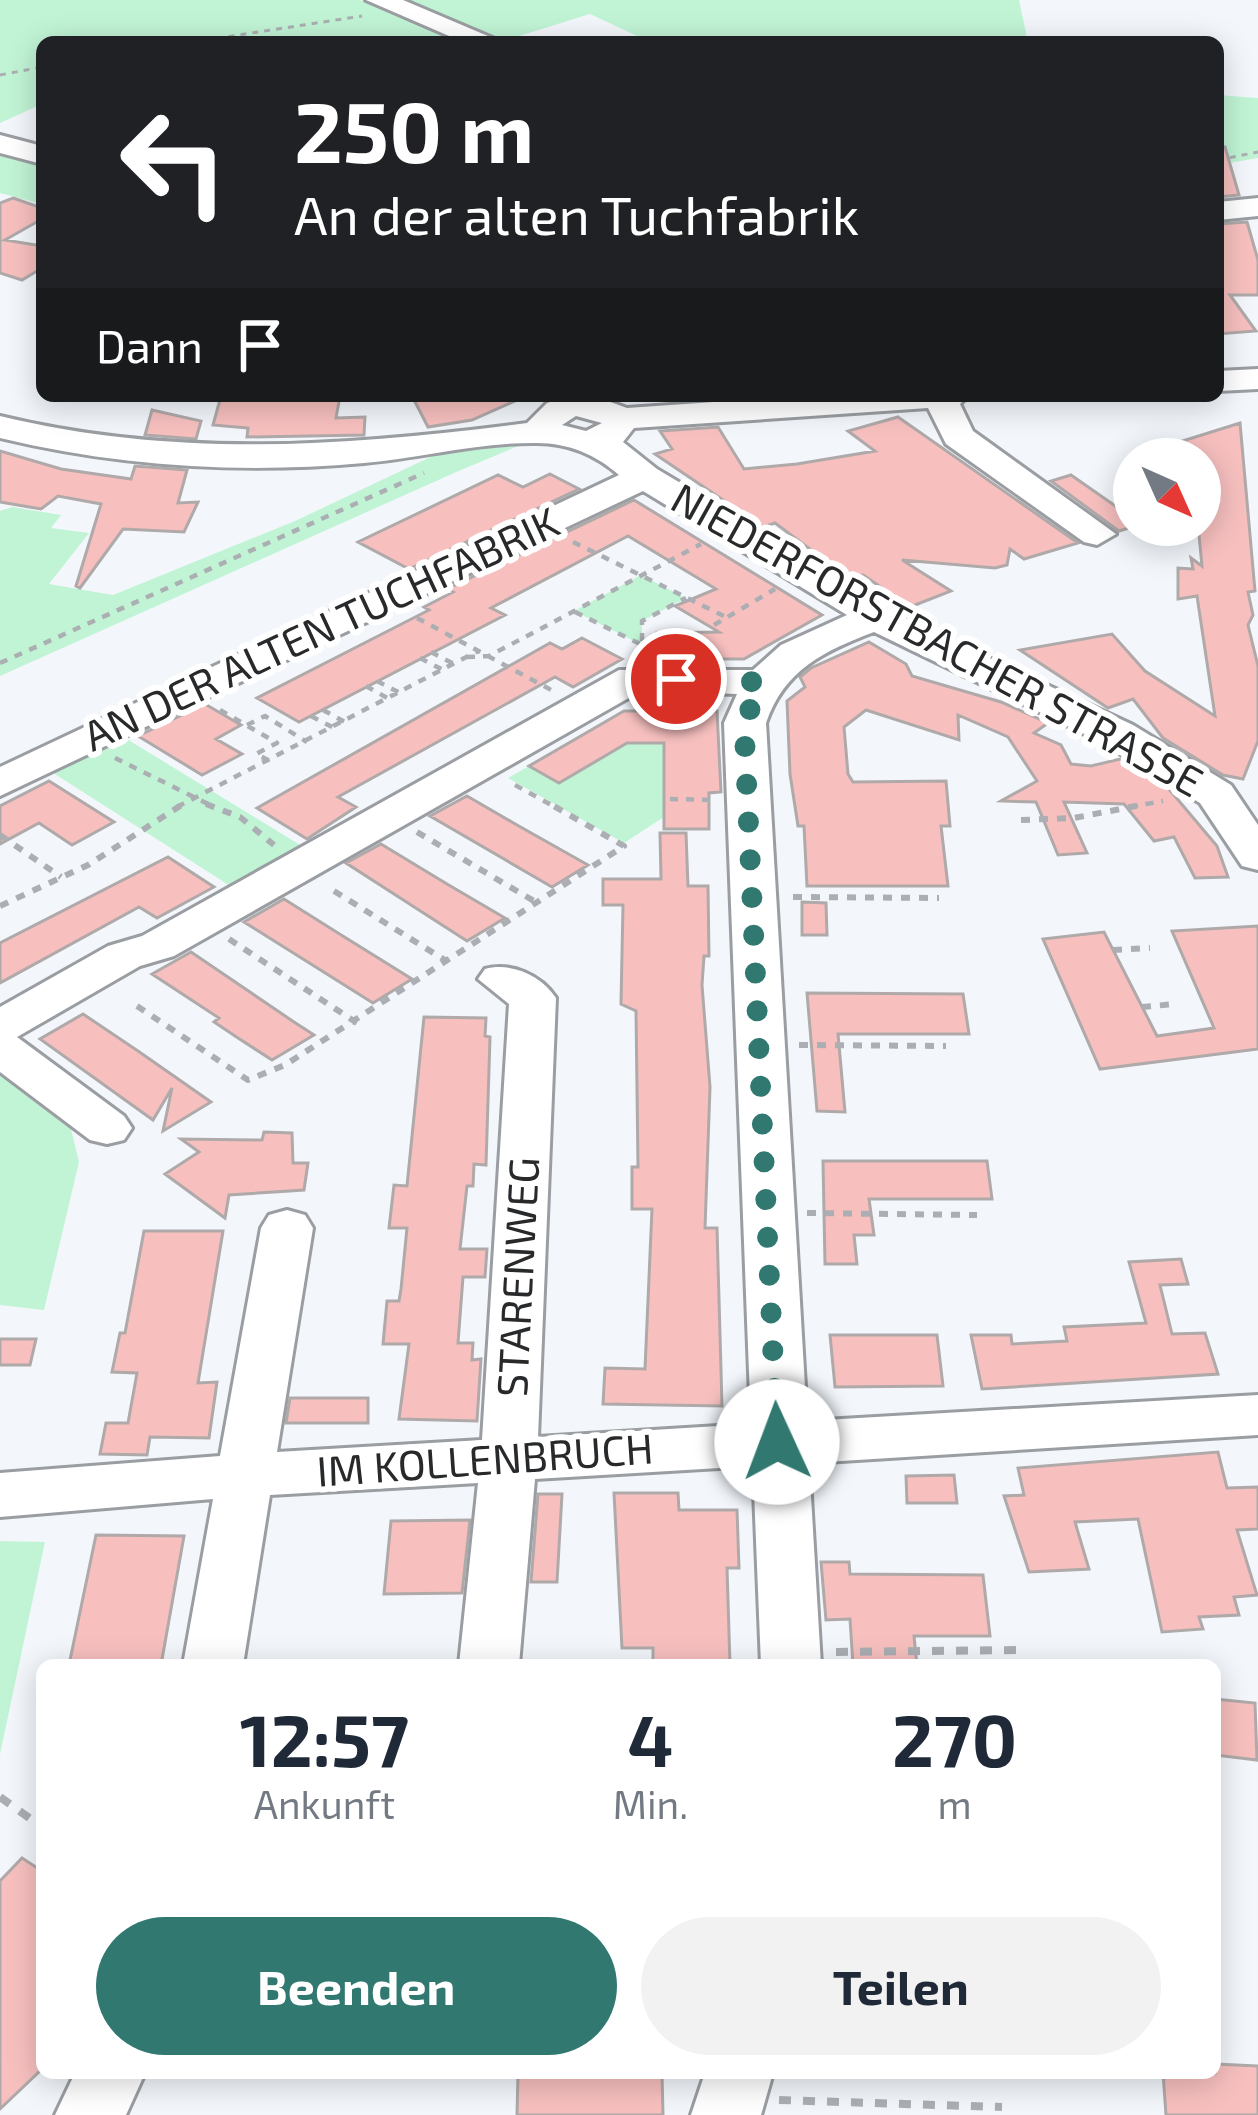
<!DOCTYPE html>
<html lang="de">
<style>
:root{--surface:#fff;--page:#f2f2f3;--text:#1f2937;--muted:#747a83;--accent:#317870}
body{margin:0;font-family:"Exo 2",sans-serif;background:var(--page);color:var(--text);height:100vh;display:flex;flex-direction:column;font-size:45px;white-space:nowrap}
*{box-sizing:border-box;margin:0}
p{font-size:39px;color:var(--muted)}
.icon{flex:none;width:66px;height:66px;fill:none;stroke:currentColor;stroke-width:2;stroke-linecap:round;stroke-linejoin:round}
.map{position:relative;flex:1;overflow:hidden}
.sheet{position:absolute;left:36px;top:1659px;width:1185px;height:420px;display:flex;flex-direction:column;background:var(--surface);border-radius:18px;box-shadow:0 6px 30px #0003}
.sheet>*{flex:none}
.guide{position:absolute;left:36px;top:36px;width:1188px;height:366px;border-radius:18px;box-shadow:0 6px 30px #0003;background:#202124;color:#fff;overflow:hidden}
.needle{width:78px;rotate:135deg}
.controls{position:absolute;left:1113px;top:438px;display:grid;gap:24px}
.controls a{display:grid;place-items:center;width:108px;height:108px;border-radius:50%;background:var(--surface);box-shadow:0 6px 30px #0003;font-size:60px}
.pin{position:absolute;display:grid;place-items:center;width:102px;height:102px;color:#fff;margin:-51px;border:6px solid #fff;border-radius:50%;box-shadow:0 3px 12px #0007}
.me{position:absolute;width:132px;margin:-66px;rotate:358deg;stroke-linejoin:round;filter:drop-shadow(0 0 9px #0008)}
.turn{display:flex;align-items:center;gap:42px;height:252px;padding:0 60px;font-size:54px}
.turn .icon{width:156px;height:156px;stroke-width:2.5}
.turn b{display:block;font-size:84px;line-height:102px}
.then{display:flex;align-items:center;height:114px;padding:0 60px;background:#0003;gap:24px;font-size:45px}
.eta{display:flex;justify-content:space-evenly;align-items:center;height:204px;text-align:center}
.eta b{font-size:72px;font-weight:700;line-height:84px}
.action{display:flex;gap:24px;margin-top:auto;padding:24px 60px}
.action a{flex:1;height:138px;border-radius:72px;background:var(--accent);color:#fff;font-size:48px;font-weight:700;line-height:138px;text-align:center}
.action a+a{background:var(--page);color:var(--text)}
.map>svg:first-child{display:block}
</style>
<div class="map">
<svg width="1258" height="2115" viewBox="0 0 1258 2115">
<rect width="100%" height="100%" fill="#f3f7fc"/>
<!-- green -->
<path fill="#c1f4d5" d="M0 0H360L476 42H42V104L0 123Z
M392 0H1019L1028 42H650L590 14 500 42Z
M1218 95 1258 98V158L1218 165Z
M0 147 42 158V204L0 193Z
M518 446 454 473 0 676V511L12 507 61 515 51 528 89 533 49 584 113 595 295 521 441 452Z
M641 575 686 598 642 621V645L574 611Z
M117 733 310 851 238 891 47 769Z
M664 738 670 813 624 843 508 778 529 766 559 783 627 743Z
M0 1074 71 1129 79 1162 44 1310 0 1305Z
M0 1541 45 1542 0 1754Z"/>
<!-- building -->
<path fill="#f7c0bf" stroke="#b0a9a9" stroke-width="3" d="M1225 147 1239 195 1218 197V148Z
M13 198 42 208V219L5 240 42 246V268L22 280 0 273V203Z
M1247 222 1258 260V295H1230L1256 331 1218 334V224Z
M221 396H340L336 418 365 417 364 435 247 437 248 428 213 425Z
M412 396H526L472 420 428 427Z
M152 410 201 421 196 439 145 435Z
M898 417 1078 543 1024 559 1010 549 1007 565 995 568 902 560 951 591 910 607 863 575 850 579 775 523 763 527 655 454 672 449 660 431 718 427 744 469 797 464 875 451 848 431Z
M1240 423 1255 591 1248 592 1253 615 1248 625 1258 666V741L1243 779 1223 775 1163 738 1133 699 1108 708 1020 650 1112 634 1145 671 1215 716 1197 596 1178 599V568L1193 569 1191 558 1202 566 1198 525H1206L1200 459H1145L1144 453Z
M0 451 61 469 131 479 135 466 187 470 178 503 198 502 184 532 123 529 80 588 76 586 101 504 58 496 41 509 0 502Z
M550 474 579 489 409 569 358 542 498 475 523 487Z
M1071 475 1134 519V525H1139L1119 531 1051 481Z
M634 500 822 615 744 659H657V633L719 632 675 606 716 589 628 536 491 608 505 615 299 722 257 698 429 610 424 607 453 592 447 589Z
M582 638 622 659 573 687 555 677 338 797 356 807 307 839 257 808 550 643 562 649Z
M869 642 906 664 912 676 1001 702 1048 723 1034 733 1061 745 1071 764 1091 766 1120 759 1168 788 1217 846 1228 877 1195 878 1174 837 1154 841 1124 804 1064 802 1087 853 1058 855 1036 802 1001 801 1037 781 1008 737 958 715 959 740 866 710 844 727 848 774 853 782 946 781 950 826H941L948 886H807L804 826H798L790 774 787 701 805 687 800 677 811 668Z
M205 704 241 725 216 739 242 754 202 775 138 736Z
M624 711H717L721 792 709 793V829H664V743H627L559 783 529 766Z
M49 781 114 822 72 845 39 823 0 844V806Z
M467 796 517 825 588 865 552 887 430 816Z
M660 833H686L688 886H708L709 956H704L702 985 710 1087 705 1228H717L722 1406 603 1404 605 1368 645 1369 652 1209H632V1167H638L636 1011 621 1004 623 905H603V879H661Z
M381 844 447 884 505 918 467 941 346 863Z
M168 857 214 887 157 918 139 907 0 983V943Z
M284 899 338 933 412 979 373 1003 244 922Z
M802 902 826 903 827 935H802Z
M1258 926V1049L1100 1069 1043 939 1104 932 1157 1036 1214 1028 1172 931Z
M191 952 294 1022 314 1035 272 1060 238 1038 214 1022 219 1018 152 974Z
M807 993 963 994 969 1034H838L845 1112 817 1111Z
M83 1014 138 1051 211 1102 163 1131 172 1088 153 1120 40 1039Z
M424 1017 486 1018 485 1036 490 1037 486 1165 474 1164 473 1186H467L460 1249H487L485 1277H463L458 1343H473L472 1360 481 1359 477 1421 399 1419 409 1344H383L387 1301H399L401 1289 407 1228H389L394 1185 407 1186Z
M264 1132 292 1133 293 1163H308L304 1190 229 1195 225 1218 165 1174 199 1152 181 1139 262 1140Z
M823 1161H987L992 1199H869L874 1235H854L857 1264H825Z
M144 1231H223L198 1383 217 1382 209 1438 150 1437 147 1455 100 1454 106 1423H128L137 1373 112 1372 120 1333H125Z
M1181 1259 1188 1284 1160 1285 1172 1334 1205 1333 1218 1374 982 1389 971 1335H1011L1012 1344 1067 1341 1064 1327 1146 1323 1129 1262Z
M830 1335H937L943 1386 835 1387Z
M0 1339H36L30 1365H0Z
M290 1398H368V1423H286Z
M1218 1452 1227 1488 1258 1487V1529L1237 1530 1257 1595 1234 1597 1239 1615 1199 1617 1203 1629 1162 1632 1138 1519 1075 1522 1089 1569 1029 1572 1004 1496 1024 1495 1018 1468Z
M954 1475 957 1503H907L906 1476Z
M614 1493H678L679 1510H737L739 1568H727L730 1665H653V1648H622Z
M538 1494H562L557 1582H531Z
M470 1520 462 1593 384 1594 391 1521Z
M96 1535 184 1536 161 1665H69Z
M821 1562H849L850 1574 983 1575 990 1636H914L917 1665H853L850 1619 826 1620Z
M1215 1699 1255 1703 1257 1760 1215 1755Z
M22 1858 42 1871V2069L0 2109V1881Z
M1215 2064 1258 2066V2115H1166L1163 2073H1215Z
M662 2073 663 2115H517L518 2074Z"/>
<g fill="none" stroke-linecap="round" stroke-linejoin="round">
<!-- minor casing -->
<g stroke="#9a9ea2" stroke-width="6">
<path id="minor" d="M366 0H403L502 42H463Z
M0 135 42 146V164L0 153Z
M1258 198V216L1218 220V202Z
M1258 369V389L1218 391V371Z
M569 396H594L627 408 801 396H968L960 404 973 431 1116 534 1097 545 1084 542 946 444 928 408 634 428 623 442 657 469 916 624 1133 725 1231 785 1258 825V870L1242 866 1200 803 1103 743 874 632C824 651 784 670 766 723L807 1421 1258 1395V1435L809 1463 821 1665H761L753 1466 535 1479 519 1665H459L478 1483 270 1495 243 1665H183L213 1499 0 1517V1473L220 1456 261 1228 269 1215 287 1210 305 1215 313 1228 277 1452 482 1440 509 1004 478 979 485 969C511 962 541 975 556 998L538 1437 751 1424 724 723 737 694 641 691 174 956 140 966 17 1037 124 1116 132 1128 124 1140 107 1144 90 1140 0 1072V1007L108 946 142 936 619 670H753L781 645 847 615 643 491 0 796V767L619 475C596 455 569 443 537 443 481 442 420 458 364 463 240 474 121 467 0 438V416C177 459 349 446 527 423L547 403ZM576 416 602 423 586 431 562 425Z
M75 2073H145L126 2115H55Z
M705 2073H773L761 2115H691Z"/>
</g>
<!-- path-far3 -->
<path stroke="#abaeb2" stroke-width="3" stroke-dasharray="6 6" stroke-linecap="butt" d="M193 42 362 16
M0 75 42 67
M1218 160 1258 152"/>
<!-- path-far2 -->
<path stroke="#abaeb2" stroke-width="4.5" stroke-dasharray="8 8" stroke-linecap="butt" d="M573 542 726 617
M575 612 642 645
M417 618 553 691
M714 625 775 589
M431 652 454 664
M467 657 489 656 701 544
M642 657V621L686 598
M420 658 443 670
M0 663 424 473
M377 681 400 693
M366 686 389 699
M220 710 277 743 256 754 272 762
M323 710 345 722
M311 716 334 728
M247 725 265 716 307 742
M115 758 214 807
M515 785 555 807
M670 799 715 800
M177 807 478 651
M1130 807 1163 801"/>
<!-- path-far1 -->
<path stroke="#abaeb2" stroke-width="6" stroke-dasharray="9 9" stroke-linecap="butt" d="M206 804 240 817 274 845
M1021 820 1074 818 1146 804
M417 832 539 904
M0 835 61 877
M334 891 448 962
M793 897 939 898
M0 906 88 865 183 804
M229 939 357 1023
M1113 950 1150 948
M137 1006 248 1080 285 1065 624 846 550 804
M1142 1007 1175 1004
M799 1045 946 1046
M807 1213 977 1215"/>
<!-- path -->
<path stroke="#abaeb2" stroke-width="8" stroke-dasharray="12 12" stroke-linecap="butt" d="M836 1652 1016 1650
M0 1797 42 1827
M779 2100 1002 2107"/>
<!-- minor -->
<use href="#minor" fill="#fff" fill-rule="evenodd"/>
</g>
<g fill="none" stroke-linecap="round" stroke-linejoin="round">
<!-- route -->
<path stroke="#317870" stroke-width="21" stroke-dasharray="0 37.8" d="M676 679 760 682 745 723V748L777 1442"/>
</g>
<g text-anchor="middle" stroke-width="12" stroke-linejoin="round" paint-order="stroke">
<!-- street labels -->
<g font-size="42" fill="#27292b" stroke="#fff">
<text transform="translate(321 629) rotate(-25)" y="15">AN DER ALTEN TUCHFABRIK</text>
<text transform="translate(937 640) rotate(29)" y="15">NIEDERFORSTBACHER STRASSE</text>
<text transform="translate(518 1277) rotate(-87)" y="15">STARENWEG</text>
<text transform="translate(485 1460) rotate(-4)" y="15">IM KOLLENBRUCH</text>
</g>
</g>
</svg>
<div class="controls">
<a><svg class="needle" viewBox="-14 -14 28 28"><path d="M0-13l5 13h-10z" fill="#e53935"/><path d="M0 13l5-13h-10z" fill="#747a83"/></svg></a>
</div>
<div class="pin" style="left:676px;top:679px;background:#d93025"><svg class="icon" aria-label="arrive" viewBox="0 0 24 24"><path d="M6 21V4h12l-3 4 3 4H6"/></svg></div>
<svg class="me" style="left:777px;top:1442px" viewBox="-20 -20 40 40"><circle r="19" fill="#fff"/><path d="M0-13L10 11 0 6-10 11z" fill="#317870"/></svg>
<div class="guide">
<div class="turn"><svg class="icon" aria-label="left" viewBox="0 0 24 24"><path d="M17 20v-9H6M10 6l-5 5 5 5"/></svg><div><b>250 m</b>An der alten Tuchfabrik</div></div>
<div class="then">Dann<svg class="icon" aria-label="arrive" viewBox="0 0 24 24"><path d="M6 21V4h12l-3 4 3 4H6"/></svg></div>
</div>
<section class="sheet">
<div class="eta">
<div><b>12:57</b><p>Ankunft</p></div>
<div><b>4</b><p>Min.</p></div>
<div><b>270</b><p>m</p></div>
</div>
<div class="action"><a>Beenden</a><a>Teilen</a></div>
</section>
</div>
